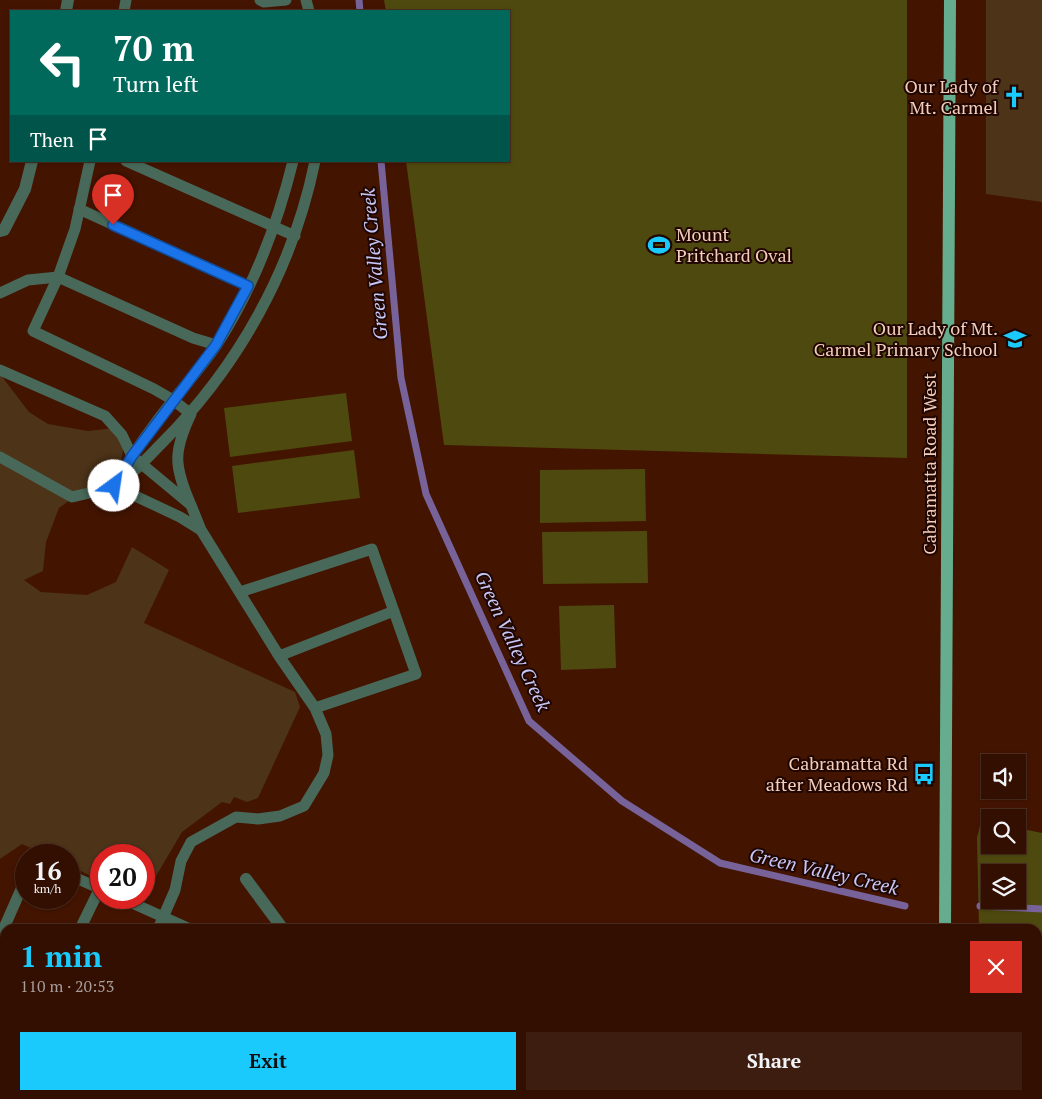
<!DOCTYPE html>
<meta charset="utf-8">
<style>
:root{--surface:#320f00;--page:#3d1d0f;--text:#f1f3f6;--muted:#a89c99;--line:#4d2f22;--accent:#1bcafc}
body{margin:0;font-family:"PT Serif",serif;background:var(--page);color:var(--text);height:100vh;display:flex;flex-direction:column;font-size:19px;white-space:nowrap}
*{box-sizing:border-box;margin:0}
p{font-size:16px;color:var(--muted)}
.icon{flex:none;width:28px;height:28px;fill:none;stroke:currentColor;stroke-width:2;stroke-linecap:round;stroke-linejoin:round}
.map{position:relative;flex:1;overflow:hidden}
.drawer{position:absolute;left:0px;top:924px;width:1042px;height:176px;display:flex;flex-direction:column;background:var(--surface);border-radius:15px 15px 0 0;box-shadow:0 1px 4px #0004,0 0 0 1px var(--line)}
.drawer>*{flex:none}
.banner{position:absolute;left:10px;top:10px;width:500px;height:152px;border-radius:0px;box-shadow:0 1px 4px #0004,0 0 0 1px var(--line);background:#00695c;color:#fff;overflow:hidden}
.controls{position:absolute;left:981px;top:754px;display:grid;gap:10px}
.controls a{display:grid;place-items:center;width:45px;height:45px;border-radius:0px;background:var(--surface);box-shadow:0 1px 4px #0004,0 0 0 1px var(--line);font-size:25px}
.speed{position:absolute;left:15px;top:844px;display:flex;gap:10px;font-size:25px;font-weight:700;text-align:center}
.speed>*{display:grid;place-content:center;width:65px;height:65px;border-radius:50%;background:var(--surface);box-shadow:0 1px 4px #0004,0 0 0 1px var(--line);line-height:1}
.speed small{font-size:12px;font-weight:400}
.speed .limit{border:8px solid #d22;background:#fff;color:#111}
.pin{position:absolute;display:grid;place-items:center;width:42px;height:42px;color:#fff;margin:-51px -21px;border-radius:50% 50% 50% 0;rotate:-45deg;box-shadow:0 0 5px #0007}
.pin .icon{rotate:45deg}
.me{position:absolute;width:55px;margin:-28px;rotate:31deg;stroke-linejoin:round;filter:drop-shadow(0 0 4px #0008)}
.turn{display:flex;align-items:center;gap:18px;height:105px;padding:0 20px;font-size:22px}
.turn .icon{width:65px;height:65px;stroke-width:2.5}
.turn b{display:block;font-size:35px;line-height:42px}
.then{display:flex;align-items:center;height:48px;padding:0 20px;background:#0003;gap:10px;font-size:19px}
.round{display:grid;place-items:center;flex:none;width:52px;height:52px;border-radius:0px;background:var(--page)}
.overview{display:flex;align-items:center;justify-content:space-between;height:85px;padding:0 20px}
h1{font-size:30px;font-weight:800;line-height:38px;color:var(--accent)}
.action{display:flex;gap:10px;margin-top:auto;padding:10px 20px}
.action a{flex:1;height:58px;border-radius:0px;background:var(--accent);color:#111;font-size:20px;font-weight:800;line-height:58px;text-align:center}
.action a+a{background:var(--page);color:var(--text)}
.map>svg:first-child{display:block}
</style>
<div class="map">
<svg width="1042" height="1099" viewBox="0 0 1042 1099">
<rect width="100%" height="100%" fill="#431400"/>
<!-- green -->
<path fill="#4e490e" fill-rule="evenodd" d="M384 0H907V458L444 445 406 161H509V11H386Z
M346 393 352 441 230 457 224 408Z
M354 450 360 498 238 513 232 466Z
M645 469 646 521 540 523V470Z
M647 531 648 583 543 584 542 532Z
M614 605 616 668 561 670 559 606Z
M981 821 990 822V845H1018V828L1042 833V982L1038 981V929H979L977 838ZM1018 872V900H990V872Z"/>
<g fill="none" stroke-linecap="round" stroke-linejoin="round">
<!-- stream -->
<path stroke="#77639a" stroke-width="7" d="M359 0 360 11
M381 161 401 378 426 494 529 721 622 801 720 863 905 906
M980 906 1042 909"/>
</g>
<!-- building -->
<path fill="#4d3318" d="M986 0H1042V202L986 194Z
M0 374 29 412 48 424 88 431 114 428 124 444 121 463 59 508 46 542 43 571 24 580 41 592 87 595 116 582 132 547 169 570 144 623 295 692 300 707 258 798 247 802 234 797 230 804 222 802 182 832 142 900 137 898H144V855H101V881L69 865V855H46L22 844 0 859Z"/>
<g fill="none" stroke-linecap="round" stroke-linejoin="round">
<!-- lane -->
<path stroke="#48695a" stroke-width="11" d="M260 0 264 2 286 0
M306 0 309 11
M124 11 126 0
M126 161 295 236
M79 209 248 286
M0 293 28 280 58 277 75 229 90 161
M0 370 105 416 122 435 132 456 191 505 201 530 279 656 315 708 326 734 328 755 324 773 304 806 280 816 258 819 236 817 191 842 181 861 175 890 158 929
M0 457 72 497C85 494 100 491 112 486 129 479 148 457 161 444 238 367 293 269 315 161
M117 480C134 452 153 425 174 399 188 382 203 365 216 346 253 289 277 226 293 161
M114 486 180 517 201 530
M190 503C174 465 173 452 191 414L173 400 154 389 33 331 58 277 193 338 216 345
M240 592 372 549 416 674 315 708
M279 656 394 611
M69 875 101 889
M121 898 190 929
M80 929 100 888
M0 937 26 878
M0 1004 5 1007"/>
<!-- street -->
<path stroke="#48695a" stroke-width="12" d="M66 11 68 0
M0 231 4 230 25 189 32 161
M246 879 283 929
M1038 999H1042
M351 1099 353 1095"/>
<!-- primary -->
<path stroke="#65ad8e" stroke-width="12" d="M945 929 950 0
M944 1099V1095"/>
</g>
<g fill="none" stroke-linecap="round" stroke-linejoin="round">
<!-- route casing -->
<g stroke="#114b97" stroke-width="12">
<path id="route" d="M113 225 248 286 216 345 132 456 114 486"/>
</g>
<!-- route -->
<use href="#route" stroke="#1a73e8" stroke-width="9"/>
</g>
<!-- icons -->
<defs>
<g id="church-bare" transform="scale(1.725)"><path d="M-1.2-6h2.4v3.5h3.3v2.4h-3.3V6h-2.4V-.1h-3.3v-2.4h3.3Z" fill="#1bcafc" stroke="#1f0600" stroke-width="2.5" paint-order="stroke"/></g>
<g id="stadium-bare" transform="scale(1.725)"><path d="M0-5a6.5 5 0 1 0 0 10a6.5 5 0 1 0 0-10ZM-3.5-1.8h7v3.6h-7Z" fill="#1bcafc" stroke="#1f0600" stroke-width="2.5" paint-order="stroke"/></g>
<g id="school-bare" transform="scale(1.725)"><path d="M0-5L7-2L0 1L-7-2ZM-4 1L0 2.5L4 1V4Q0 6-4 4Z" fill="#1bcafc" stroke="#1f0600" stroke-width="2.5" paint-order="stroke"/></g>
<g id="bus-bare" transform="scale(1.725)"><path d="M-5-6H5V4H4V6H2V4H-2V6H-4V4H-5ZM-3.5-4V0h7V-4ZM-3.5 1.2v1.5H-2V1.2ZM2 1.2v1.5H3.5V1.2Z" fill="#1bcafc" stroke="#1f0600" stroke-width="2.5" paint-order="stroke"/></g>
</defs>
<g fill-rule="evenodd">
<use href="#church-bare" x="1014" y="97"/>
<use href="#stadium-bare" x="659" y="245"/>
<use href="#school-bare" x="1015" y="339"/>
<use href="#bus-bare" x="924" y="774"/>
</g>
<g text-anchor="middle" stroke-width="4" stroke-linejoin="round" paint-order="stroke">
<!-- poi labels -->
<g font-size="18" fill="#f4cdbc" stroke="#1f0600" text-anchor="end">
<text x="998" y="93">Our Lady of<tspan x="998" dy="21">Mt. Carmel</tspan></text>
<text x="676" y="241" text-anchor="start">Mount<tspan x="676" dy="21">Pritchard Oval</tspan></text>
<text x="998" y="335">Our Lady of Mt.<tspan x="998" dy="21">Carmel Primary School</tspan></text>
<text x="908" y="770">Cabramatta Rd<tspan x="908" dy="21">after Meadows Rd</tspan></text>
</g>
<!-- street labels -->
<g font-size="18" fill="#f4cdbc" stroke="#1f0600">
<text transform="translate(930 464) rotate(-90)" y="6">Cabramatta Road West</text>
</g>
<!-- water labels -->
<g font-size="19" font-style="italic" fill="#c7c7f7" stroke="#1f0600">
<text transform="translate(374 264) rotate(-95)" y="7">Green Valley Creek</text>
<text transform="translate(513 641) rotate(65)" y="7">Green Valley Creek</text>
<text transform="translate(824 871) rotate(13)" y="7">Green Valley Creek</text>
</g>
</g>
</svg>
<div class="controls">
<a><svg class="icon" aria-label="sound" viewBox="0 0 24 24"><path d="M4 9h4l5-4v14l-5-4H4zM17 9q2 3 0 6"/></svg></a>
<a><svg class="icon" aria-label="search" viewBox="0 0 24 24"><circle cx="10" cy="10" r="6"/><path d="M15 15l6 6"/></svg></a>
<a><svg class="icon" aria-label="layers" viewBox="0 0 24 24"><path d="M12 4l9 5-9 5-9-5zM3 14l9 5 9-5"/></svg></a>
</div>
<div class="speed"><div>16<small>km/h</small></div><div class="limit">20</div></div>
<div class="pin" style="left:113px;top:225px;background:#d93025"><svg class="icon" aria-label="arrive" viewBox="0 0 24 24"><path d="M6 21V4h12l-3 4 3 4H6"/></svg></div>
<svg class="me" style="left:114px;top:486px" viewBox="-20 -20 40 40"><circle r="19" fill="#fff"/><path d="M0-13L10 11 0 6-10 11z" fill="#1a73e8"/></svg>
<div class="banner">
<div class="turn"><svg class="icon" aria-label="left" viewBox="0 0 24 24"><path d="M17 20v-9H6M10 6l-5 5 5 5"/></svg><div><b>70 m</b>Turn left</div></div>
<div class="then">Then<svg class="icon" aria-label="arrive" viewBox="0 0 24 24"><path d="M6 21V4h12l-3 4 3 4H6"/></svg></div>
</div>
<section class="drawer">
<div class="overview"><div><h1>1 min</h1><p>110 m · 20:53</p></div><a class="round" style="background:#d93025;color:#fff"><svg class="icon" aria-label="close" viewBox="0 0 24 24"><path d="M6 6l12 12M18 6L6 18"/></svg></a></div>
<div class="action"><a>Exit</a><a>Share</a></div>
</section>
</div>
